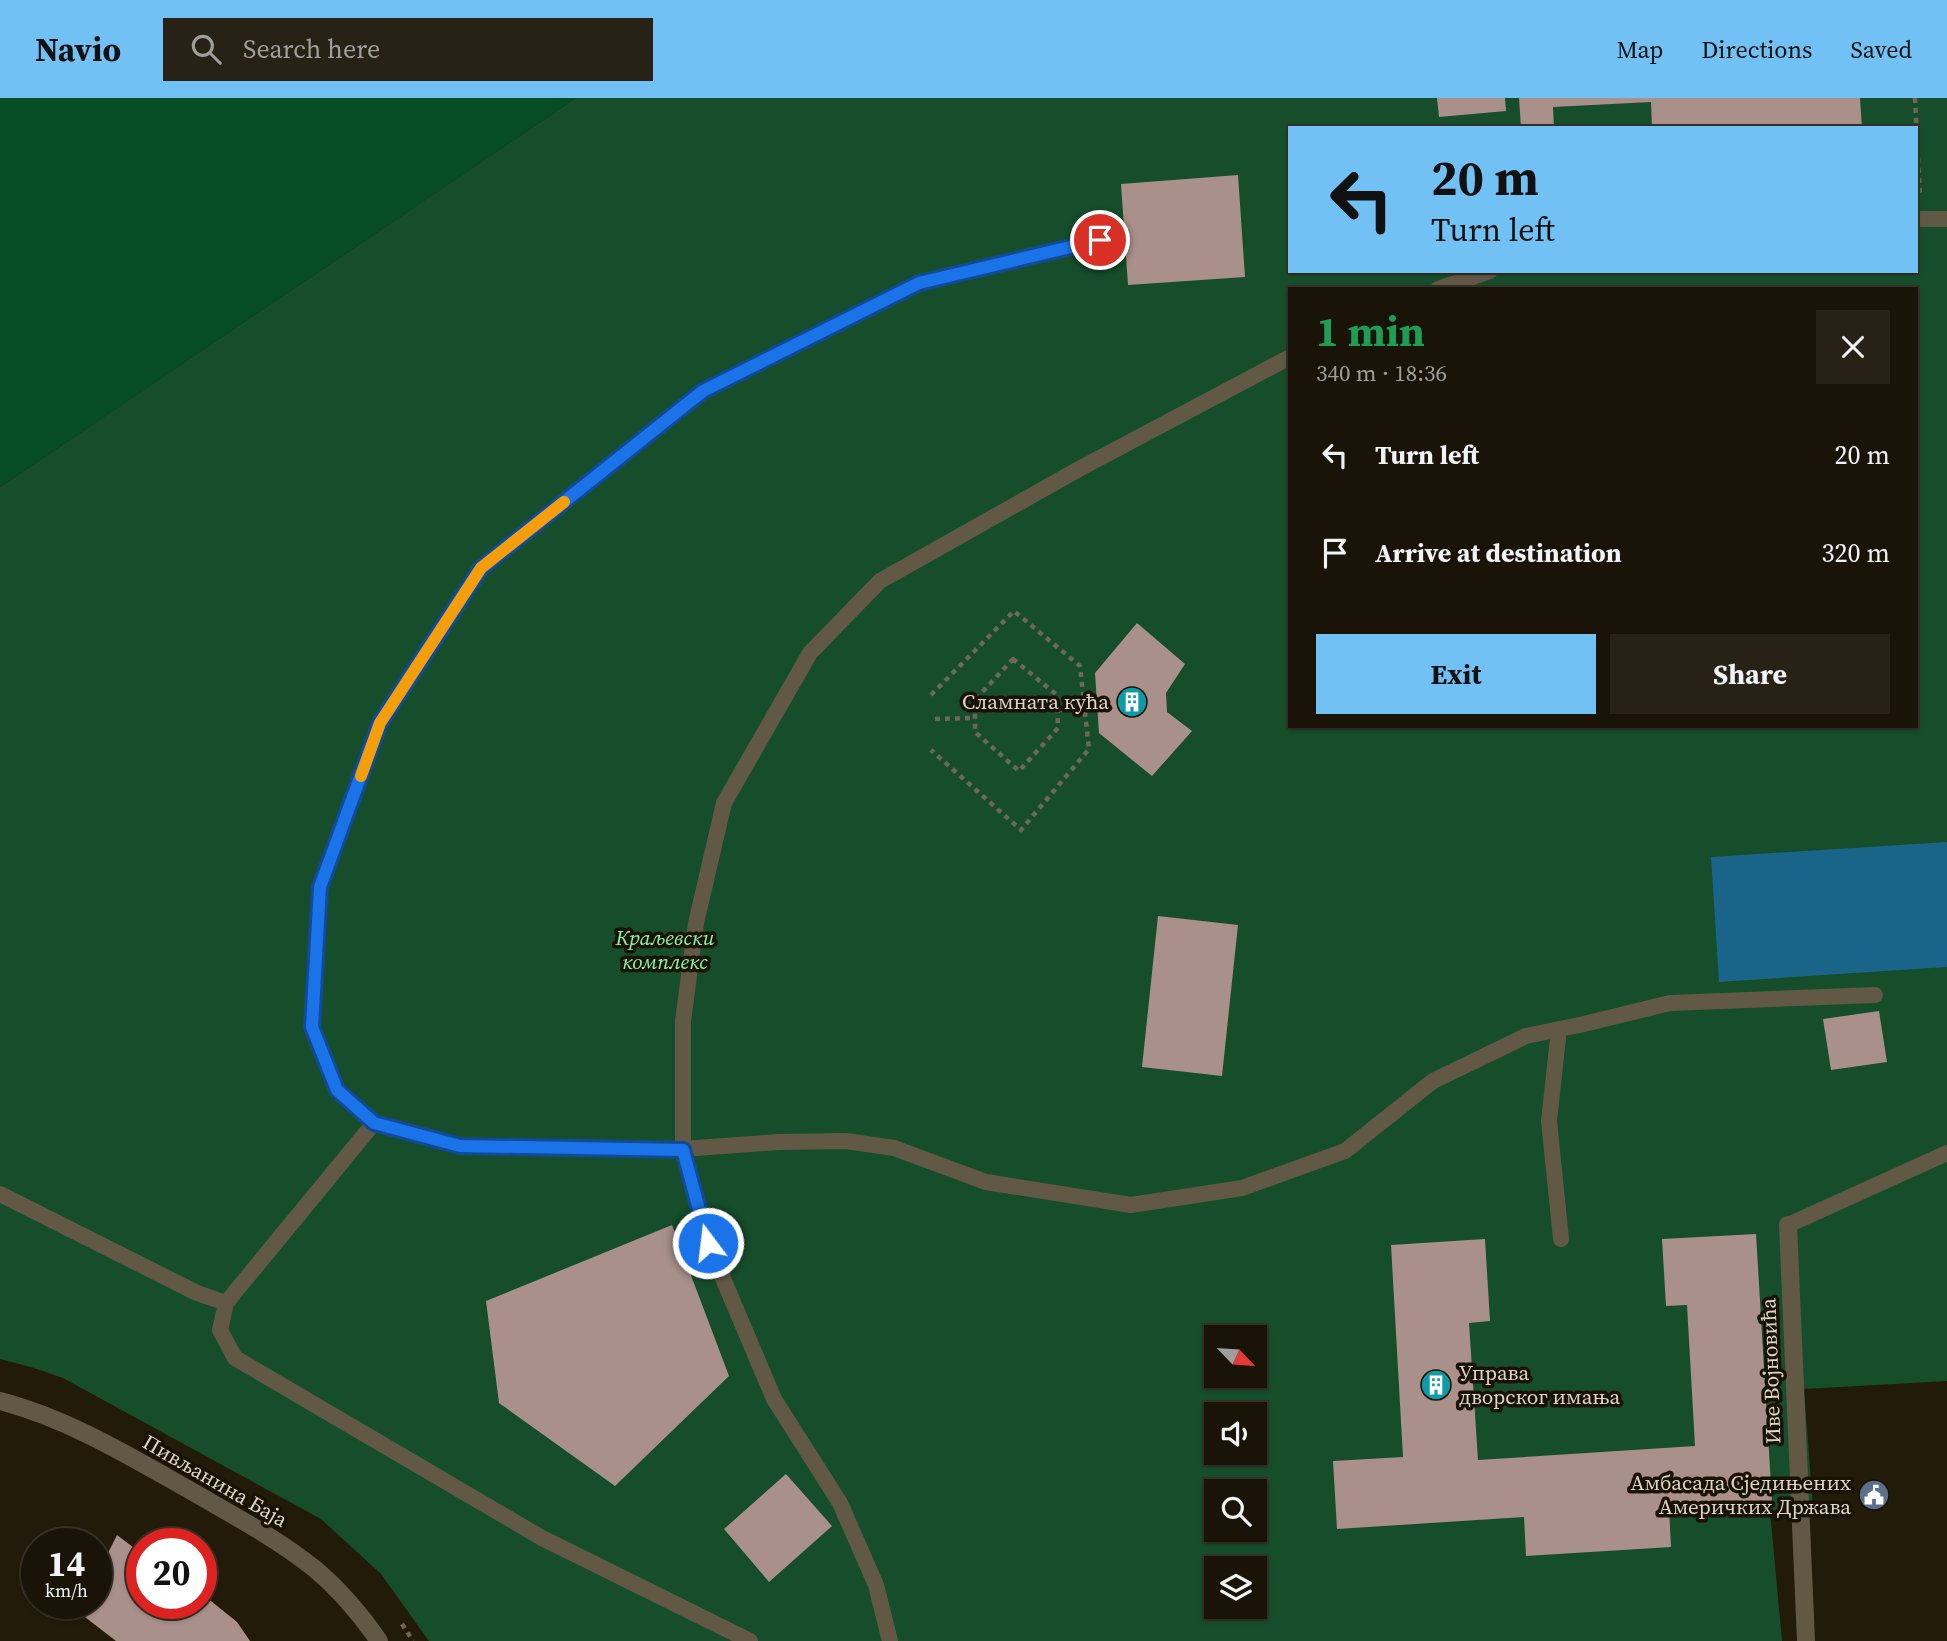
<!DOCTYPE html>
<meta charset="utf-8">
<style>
:root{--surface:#1a1408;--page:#272116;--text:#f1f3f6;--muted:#9f9e9c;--line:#383329;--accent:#71c1f5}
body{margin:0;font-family:"Source Serif 4",serif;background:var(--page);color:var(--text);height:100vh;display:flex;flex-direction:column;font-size:26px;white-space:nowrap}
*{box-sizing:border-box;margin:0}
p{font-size:23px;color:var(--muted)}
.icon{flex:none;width:38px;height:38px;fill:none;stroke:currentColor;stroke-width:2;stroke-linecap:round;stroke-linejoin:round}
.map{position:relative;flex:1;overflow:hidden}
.side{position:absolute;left:1288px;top:189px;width:630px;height:441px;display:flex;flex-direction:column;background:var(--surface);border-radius:0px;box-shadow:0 2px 5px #0004,0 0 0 2px var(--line)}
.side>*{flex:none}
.top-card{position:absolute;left:1288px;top:28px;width:630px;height:147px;border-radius:0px;box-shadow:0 2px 5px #0004,0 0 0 2px var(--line);background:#71c1f5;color:#111;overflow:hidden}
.needle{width:46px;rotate:115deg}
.tools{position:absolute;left:1204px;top:1227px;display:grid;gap:14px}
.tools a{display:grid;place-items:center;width:63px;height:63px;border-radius:0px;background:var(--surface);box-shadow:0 2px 5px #0004,0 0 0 2px var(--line);font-size:35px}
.speed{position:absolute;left:21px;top:1430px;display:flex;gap:14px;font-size:35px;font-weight:700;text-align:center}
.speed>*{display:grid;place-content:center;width:91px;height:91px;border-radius:50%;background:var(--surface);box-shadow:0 2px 5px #0004,0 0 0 2px var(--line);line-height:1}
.speed small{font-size:18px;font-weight:400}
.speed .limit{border:10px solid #d22;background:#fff;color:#111}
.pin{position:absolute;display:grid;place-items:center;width:60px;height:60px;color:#fff;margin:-30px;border:4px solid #fff;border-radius:50%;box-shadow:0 2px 7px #0007}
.me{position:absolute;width:77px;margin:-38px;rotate:345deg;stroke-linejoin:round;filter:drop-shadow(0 0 5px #0008)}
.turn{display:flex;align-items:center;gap:24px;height:147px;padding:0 28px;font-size:32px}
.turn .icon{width:91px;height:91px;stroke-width:2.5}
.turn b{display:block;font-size:49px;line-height:60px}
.round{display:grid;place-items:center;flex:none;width:74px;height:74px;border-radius:0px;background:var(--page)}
.summary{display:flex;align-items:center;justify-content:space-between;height:119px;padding:0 28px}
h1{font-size:42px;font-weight:700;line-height:52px;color:#1e9e55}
.primary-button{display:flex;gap:14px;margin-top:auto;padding:14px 28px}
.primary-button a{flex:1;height:80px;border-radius:0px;background:var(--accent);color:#111;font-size:28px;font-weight:700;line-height:80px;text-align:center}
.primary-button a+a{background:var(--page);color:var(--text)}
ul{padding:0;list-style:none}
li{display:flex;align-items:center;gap:21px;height:98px;padding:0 28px}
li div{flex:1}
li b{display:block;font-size:26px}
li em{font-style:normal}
header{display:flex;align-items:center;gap:42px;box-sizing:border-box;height:98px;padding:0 35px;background:var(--accent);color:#111}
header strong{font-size:33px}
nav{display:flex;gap:38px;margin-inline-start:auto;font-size:24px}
.search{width:490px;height:63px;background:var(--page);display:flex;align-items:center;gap:18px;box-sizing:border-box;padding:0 24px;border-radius:0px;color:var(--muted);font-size:26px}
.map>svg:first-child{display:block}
</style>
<header>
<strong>Navio</strong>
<div class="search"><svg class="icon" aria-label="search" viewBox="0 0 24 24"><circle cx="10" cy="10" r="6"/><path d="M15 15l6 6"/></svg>Search here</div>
<nav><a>Map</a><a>Directions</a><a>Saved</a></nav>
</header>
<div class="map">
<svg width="1947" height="1543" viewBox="0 0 1947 1543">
<rect width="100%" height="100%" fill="#231b0a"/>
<!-- green -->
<path fill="#164e2b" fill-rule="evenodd" d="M576 0H1947V1283L1804 1291 1813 1409 1770 1413 1782 1543H429L381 1476 321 1421 63 1280 31 1269 0 1261V389ZM1290 30H1916V173H1290ZM1290 191H1916V628H1290ZM1216 1239H1255V1278H1216ZM1216 1316H1255V1354H1216ZM1216 1393H1255V1432H1216ZM1216 1470H1255V1508H1216Z"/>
<!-- forest -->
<path fill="#064d26" d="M0 0H576L0 389Z"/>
<!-- water -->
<path fill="#1a648a" d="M1947 744V869L1719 884 1711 759Z"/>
<!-- building -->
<path fill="#a9908a" d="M1437 0H1505L1506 13 1439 19Z
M1519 0H1860L1862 30H1652L1651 4 1553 9 1554 30H1521Z
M1238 77 1245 179 1128 187 1121 86Z
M1137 525 1185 566 1166 595 1167 614 1192 633 1152 678 1099 635 1095 575Z
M1158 818 1238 827 1222 978 1142 969Z
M1879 913 1887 964 1831 972 1823 921Z
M672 1127 729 1278 615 1388 499 1305 486 1203Z
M1756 1136 1772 1404 1669 1410 1671 1449 1526 1458 1524 1419 1337 1431 1333 1363 1403 1359 1391 1147 1485 1141 1490 1223 1469 1225 1478 1362 1695 1348 1687 1207 1666 1208 1662 1141Z
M786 1376 832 1428 769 1484 724 1431Z
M117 1437 142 1456V1505H201V1495L237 1524 250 1543H116L81 1516 86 1505H96V1479Z"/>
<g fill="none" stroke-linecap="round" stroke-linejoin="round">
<!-- path -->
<path stroke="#6e6758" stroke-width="4.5" stroke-dasharray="5 5" stroke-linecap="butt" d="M1915 0 1920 99
M1013 561 1057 597 1058 630 1019 673 975 634V602Z
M931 597 1014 513 1080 568 1089 651 1021 732 931 652
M1058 612 1085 610
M935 621 973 620
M402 1526 413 1543"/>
<!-- service -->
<path stroke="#625846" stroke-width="16" d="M1916 121H1947
M1438 191 1490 173
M1559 931 1549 1023 1561 1141
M374 1025 460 1048 683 1051V923L696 825 724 705 810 555 880 483 1079 371 1290 259
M0 1096 197 1195 226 1205 220 1232 235 1260 542 1440 750 1543
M1788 1127 1947 1055
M226 1205 374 1025 337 992 312 929 320 790 380 625 481 470 703 293 919 185 1100 142
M890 1543 876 1487 840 1405 774 1301 708 1145 683 1051 778 1044 846 1043 894 1050 986 1084 1131 1107 1242 1090 1345 1053 1433 983 1526 938 1584 926 1670 905 1875 897"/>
<!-- minor -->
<path stroke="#625846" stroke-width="18" d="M1788 1127 1806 1543
M0 1303C69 1321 131 1359 193 1394 234 1418 278 1441 315 1471 340 1492 361 1517 379 1543"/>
</g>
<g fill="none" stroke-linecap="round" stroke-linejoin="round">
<!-- route casing -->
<g stroke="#114b97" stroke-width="18">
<path id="route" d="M708 1145 683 1052 460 1048 374 1025 337 992 312 929 320 789 380 625 481 470 703 293 919 185 1100 142"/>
</g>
<!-- route -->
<use href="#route" stroke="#1a73e8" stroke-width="12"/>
<!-- slow -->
<path stroke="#f59e0b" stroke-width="12" d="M361 678 380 625 481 470 564 404"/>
</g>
<!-- icons -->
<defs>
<g id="building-disc" transform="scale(1.575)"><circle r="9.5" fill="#0f9aa8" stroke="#1a1203"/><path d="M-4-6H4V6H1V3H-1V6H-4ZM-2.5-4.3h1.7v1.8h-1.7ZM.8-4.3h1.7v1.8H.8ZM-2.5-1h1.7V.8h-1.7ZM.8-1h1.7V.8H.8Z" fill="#fff"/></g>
<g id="civic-disc" transform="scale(1.575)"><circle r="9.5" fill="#5c6f8a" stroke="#1a1203"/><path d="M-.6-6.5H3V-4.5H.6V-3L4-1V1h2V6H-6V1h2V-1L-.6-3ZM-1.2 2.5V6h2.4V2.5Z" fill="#fff"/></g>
</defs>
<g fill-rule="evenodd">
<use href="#building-disc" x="1132" y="604"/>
<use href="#building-disc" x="1436" y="1287"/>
<use href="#civic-disc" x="1874" y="1397"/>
</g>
<g text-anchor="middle" stroke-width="7" stroke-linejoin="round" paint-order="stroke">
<!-- poi labels -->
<g font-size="21" fill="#dbd6cb" stroke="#1a1203" text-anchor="end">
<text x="1109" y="611">Сламната кућа</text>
<text x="1459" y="1282" text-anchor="start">Управа<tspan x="1459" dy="24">дворског имања</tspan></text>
<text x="1851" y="1392">Амбасада Сједињених<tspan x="1851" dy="24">Америчких Држава</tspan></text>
</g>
<!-- park labels -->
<g font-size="21" font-style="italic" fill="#88f5aa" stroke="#1a1203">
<text x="665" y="847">Краљевски<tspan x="665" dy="24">комплекс</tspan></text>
</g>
<!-- street labels -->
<g font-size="21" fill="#dbd6cb" stroke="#1a1203">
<text transform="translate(1771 1273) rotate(-92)" y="7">Иве Војновића</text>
<text transform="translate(215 1383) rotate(30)" y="7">Пивљанина Баја</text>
</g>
</g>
</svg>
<div class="tools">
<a><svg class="needle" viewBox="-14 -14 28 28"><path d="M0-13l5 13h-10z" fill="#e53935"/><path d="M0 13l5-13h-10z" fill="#9f9e9c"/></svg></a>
<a><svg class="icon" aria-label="sound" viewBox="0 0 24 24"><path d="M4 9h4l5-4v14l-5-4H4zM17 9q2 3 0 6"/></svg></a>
<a><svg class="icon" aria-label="search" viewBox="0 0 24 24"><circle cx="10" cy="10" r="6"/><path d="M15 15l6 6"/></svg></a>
<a><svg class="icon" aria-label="layers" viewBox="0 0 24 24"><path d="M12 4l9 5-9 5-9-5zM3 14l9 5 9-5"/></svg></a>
</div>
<div class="speed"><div>14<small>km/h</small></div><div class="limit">20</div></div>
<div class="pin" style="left:1100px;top:142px;background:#d93025"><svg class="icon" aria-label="arrive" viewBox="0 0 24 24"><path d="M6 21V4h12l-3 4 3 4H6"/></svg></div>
<svg class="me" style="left:708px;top:1145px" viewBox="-20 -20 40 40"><circle r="17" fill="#1a73e8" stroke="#fff" stroke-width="3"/><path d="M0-11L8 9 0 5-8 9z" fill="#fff"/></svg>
<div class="top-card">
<div class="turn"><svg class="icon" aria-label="left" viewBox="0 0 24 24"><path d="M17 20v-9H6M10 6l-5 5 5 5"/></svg><div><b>20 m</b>Turn left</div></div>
</div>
<section class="side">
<div class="summary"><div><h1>1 min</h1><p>340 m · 18:36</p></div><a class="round"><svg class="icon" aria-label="close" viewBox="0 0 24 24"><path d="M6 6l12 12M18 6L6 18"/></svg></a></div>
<ul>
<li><svg class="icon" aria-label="left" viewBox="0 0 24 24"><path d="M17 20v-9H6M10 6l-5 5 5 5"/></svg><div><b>Turn left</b></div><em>20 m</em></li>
<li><svg class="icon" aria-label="arrive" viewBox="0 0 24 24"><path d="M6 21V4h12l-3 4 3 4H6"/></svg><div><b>Arrive at destination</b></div><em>320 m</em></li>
</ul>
<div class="primary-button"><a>Exit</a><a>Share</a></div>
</section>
</div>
